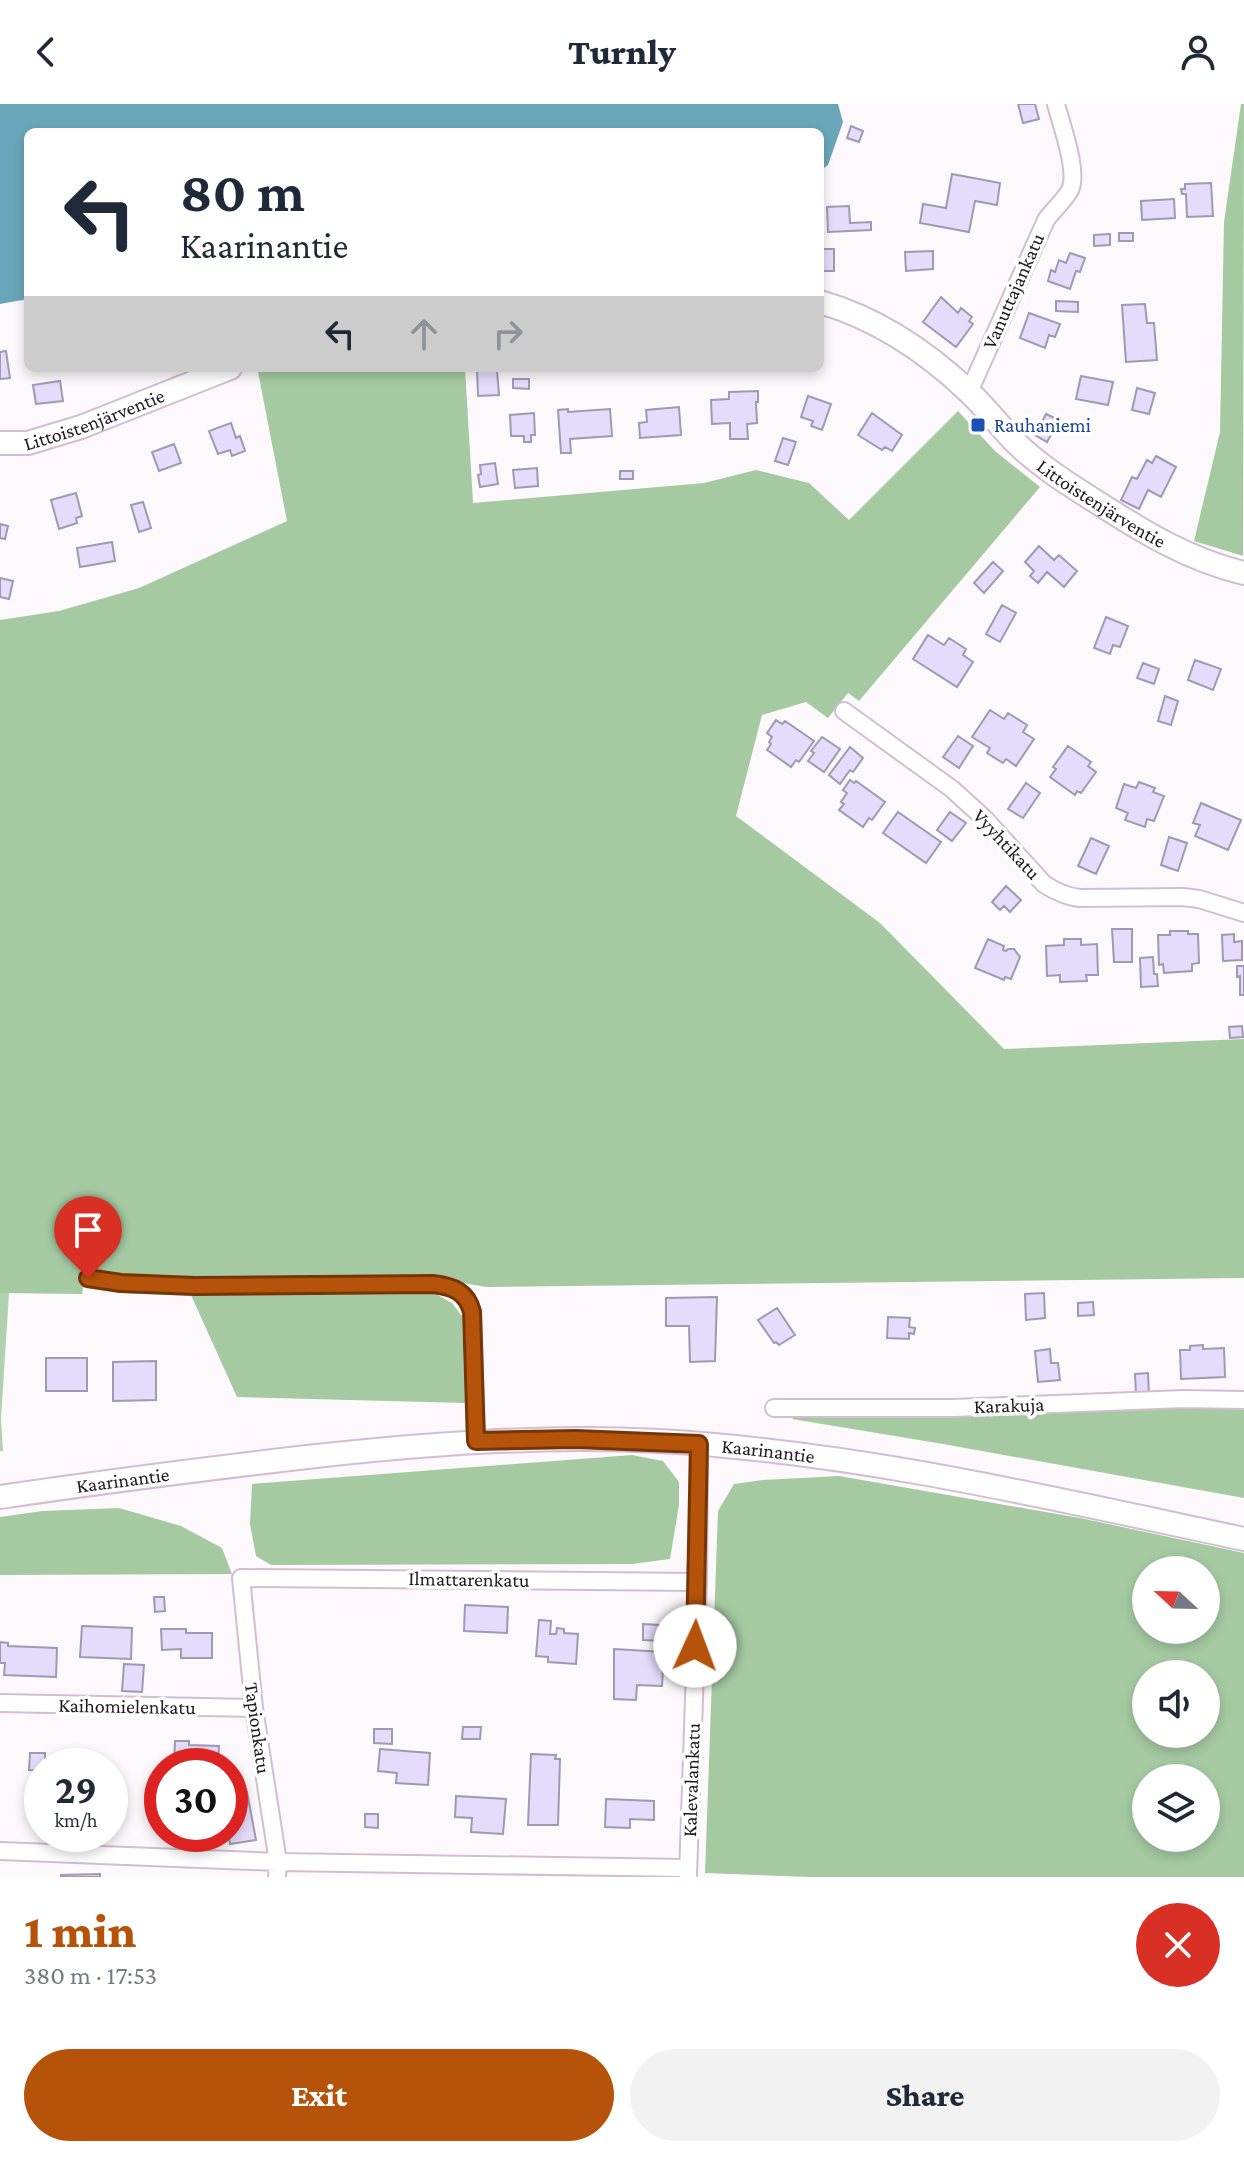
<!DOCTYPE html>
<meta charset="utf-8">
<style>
:root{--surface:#fff;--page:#f2f2f3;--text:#1f2937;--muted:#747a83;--accent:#b45309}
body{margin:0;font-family:"Crimson Pro",serif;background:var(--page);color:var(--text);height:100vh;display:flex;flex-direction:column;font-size:30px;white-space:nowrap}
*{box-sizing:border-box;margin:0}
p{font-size:26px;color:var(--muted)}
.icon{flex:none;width:44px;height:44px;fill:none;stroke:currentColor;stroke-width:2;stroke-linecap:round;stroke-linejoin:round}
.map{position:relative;height:1773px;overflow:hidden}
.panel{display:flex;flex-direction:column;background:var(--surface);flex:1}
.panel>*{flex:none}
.guide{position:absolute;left:24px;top:24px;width:800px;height:244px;border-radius:12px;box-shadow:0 4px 12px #0003;background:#fff;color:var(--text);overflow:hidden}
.needle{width:52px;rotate:292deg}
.tools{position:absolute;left:1132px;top:1452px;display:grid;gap:16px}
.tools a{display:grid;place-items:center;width:88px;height:88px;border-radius:50%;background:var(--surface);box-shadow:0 4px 12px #0003;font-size:40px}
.speed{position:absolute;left:24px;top:1644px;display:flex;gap:16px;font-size:40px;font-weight:700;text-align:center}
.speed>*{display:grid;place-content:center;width:104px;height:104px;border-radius:50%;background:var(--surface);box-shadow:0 4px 12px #0003;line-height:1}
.speed small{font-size:20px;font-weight:400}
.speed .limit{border:12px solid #d22;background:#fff;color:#111}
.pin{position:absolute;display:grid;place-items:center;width:68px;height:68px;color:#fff;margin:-82px -34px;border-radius:50% 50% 50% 0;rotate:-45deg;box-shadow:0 0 8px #0007}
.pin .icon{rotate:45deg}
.me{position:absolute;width:88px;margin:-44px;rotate:2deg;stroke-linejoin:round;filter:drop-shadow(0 0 6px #0008)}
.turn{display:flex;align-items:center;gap:28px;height:168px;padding:0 24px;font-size:36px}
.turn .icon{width:104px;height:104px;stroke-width:2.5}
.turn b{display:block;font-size:56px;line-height:68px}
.lanes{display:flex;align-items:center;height:76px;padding:0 24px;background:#0003;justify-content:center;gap:40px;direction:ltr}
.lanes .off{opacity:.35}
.round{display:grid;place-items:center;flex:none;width:84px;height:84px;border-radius:42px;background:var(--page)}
.head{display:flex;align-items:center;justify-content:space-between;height:136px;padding:0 24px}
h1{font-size:48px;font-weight:800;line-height:60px;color:var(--accent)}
.cta{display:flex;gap:16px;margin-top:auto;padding:16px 24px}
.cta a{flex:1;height:92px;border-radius:48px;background:var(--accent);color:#fff;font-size:32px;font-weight:800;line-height:92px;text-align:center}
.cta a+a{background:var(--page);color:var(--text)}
header{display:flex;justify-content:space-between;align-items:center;height:104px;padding:0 24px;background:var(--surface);font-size:36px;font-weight:800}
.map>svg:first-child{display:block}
</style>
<header><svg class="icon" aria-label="back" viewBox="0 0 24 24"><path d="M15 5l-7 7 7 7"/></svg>Turnly<svg class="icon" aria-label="person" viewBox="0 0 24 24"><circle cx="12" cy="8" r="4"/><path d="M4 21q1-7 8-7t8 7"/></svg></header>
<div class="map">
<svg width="1244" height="1773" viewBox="0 0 1244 1773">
<rect width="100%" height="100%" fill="#fdf8fc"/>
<!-- green -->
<path fill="#b0d1ae" d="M0 1189H9L1 1315 3 1347H0Z"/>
<!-- forest -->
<path fill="#a5caa2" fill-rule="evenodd" d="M1241 0H1244L1243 452 1194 437 1220 328 1224 118Z
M279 264H465L473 399 704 379 756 366 809 379 849 416 958 307 995 347 1040 383 859 597 848 589 828 614 806 598 762 611 736 712 880 819 1004 945 1244 935V1174L486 1183 435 1174H188L86 1168 82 1190 0 1189V516L59 507 139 484 287 417 258 268Z
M190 1189 436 1190 452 1199 462 1212 465 1299 237 1293Z
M1244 1301V1394L943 1340 792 1315 799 1309Z
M632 1351 663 1357 679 1378V1401L670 1455 632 1460 271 1461 256 1452 250 1420 252 1380Z
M839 1372 1080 1414 1244 1449V1773H808L705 1769 718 1407 734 1380 763 1376ZM1206 1466V1526H1146V1466ZM1206 1570V1630H1146V1570ZM1206 1674V1734H1146V1674Z
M119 1404 181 1422 222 1444 232 1470 0 1471V1413L42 1407Z"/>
<!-- water -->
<path fill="#6aa6ba" d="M0 0H838L843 18 828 61 820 67V28H28V195L0 200Z"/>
<!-- building -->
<path fill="#e4dcfa" stroke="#9f99b2" stroke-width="2" d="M1018 0H1035L1039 15 1023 19Z
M851 22 863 27 859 38 847 34Z
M952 70 1000 79 997 101 975 97 969 128 920 119 923 100 946 104Z
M1211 79 1213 112 1187 113 1186 90H1182L1181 85H1185V80Z
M1174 95 1175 114 1142 116 1141 97Z
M849 102 850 119 871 118V126L828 128 827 103Z
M1119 129H1133V137H1119Z
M1110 130V141L1094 142V131Z
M820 145H834V167H820Z
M933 147V165L906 167 905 148Z
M1070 149 1085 154 1080 168 1076 167 1070 185 1048 177 1051 166 1055 168 1059 156 1066 159Z
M941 193 958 209 961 204 972 213 969 217 973 220 956 243 923 218Z
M1056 197 1078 198V208L1056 207Z
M1145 200 1147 219H1154L1157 256 1126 258 1122 201Z
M1029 209 1060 220 1055 233 1049 231 1045 244 1020 234Z
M6 247 10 274 0 275V248Z
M497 266 499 291 478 292 477 267Z
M1081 272 1113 278 1108 301 1076 295Z
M513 275H529V285L513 284Z
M60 277 63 297 36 300 33 281Z
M1137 284 1155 289 1149 310 1132 306Z
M758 287V298H756L757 319 747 320 748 335H730V319L712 320 711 296 729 295V288Z
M808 292 831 300 822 326 811 322 813 317 801 313Z
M679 303 681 331 640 334 639 319 647 318 646 306Z
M568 305V308L610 305 612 332 570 335 571 349H561L558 306Z
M534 309 535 331H531V338H524V332H511L510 311Z
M872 309 902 331 892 347 885 343 882 346 858 331Z
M1046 310 1059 316 1047 338 1035 331Z
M231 319 236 334 240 332 245 347 232 352 230 346 218 350 209 327Z
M783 334 796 338 788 361 775 357Z
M174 340 181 359 159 367 152 348Z
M1156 352 1176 363 1161 393 1148 386 1139 405 1121 396 1132 373 1137 375 1147 356 1152 359Z
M495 359 498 380 480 383 478 371 481 370 480 361Z
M537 364 538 382 515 384 513 366Z
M620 367H633V375H620Z
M76 389 82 412 76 414 77 419 59 425 51 396Z
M143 398 151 424 139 428 131 401Z
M0 420 8 422 5 435 0 434Z
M112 438 115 457 80 463 77 444Z
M1039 442 1054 456 1059 451 1077 467 1064 483 1047 468 1038 479 1030 472 1034 467 1025 458Z
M993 458 1003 467 984 489 974 479Z
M0 474 13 477 9 495 0 493Z
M1002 501 1016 509 1000 538 986 530Z
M1106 513 1128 522 1120 543 1113 541 1110 550 1094 544Z
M928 531 944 541 949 534 966 545 963 551 973 558 957 583 913 555Z
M1195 556 1221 565 1213 586 1188 576Z
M1143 559 1159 565 1154 580 1137 574Z
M1165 592 1178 597 1171 621 1158 617Z
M990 606 1004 615 1008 609 1027 621 1023 628 1034 635 1016 662 1006 655 1003 659 987 649 990 644 972 633Z
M776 616 782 620 785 617 814 637 799 658 796 656 791 663 767 646 771 640 769 638 772 633 767 629Z
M958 632 973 642 959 664 943 653Z
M822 633 840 645 824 668 808 657 814 649 811 647Z
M1068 642 1091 658 1088 662 1096 668 1081 689 1077 687 1075 691 1050 673 1056 665 1053 663Z
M850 643 863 654 853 668 850 666 840 680 829 671Z
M850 676 854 679 856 677 885 698 872 716 869 714 863 723 839 706 844 700 841 698 847 689 843 686Z
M1139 678 1155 684 1153 688 1164 692 1154 717 1147 715 1145 723 1125 716 1128 709 1116 704 1124 680 1136 684Z
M1026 679 1040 689 1023 714 1008 705Z
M1201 699 1241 716 1228 746 1195 732 1200 721 1193 719Z
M898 708 941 738 926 759 883 729Z
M950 708 966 719 952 737 937 726Z
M1169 733 1187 739 1178 767 1161 761Z
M1091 734 1109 742 1096 770 1078 762Z
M1006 782 1021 796 1010 808 1004 802 1000 806 992 798Z
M1112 825H1132V858H1114Z
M1170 827H1188V830H1198L1199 859 1192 860V867L1164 869 1163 860 1159 861 1158 831H1170Z
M1234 830V838L1242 837V856L1223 857 1222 831Z
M988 835 1004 842 1003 846 1006 847 1008 845H1014L1020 853 1011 875 1005 873 1004 876 975 864Z
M1064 835H1081V841L1097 840 1098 871H1086L1087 877 1060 878V871L1047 872 1046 842 1064 841Z
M1153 853 1154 870H1157L1158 882 1141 883 1140 854Z
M1237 862H1244V891H1240V872L1237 873Z
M1242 922 1243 933 1230 934 1229 923Z
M1044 1189 1045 1214 1026 1216 1025 1190Z
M717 1193 715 1257 690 1258 689 1222H666V1194Z
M1093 1198 1094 1211 1078 1212V1199Z
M777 1204 795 1231 779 1241 776 1238 774 1239 758 1216Z
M888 1213 910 1214 909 1223 915 1224 914 1230 909 1229V1235L887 1234Z
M1203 1241V1245L1224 1244 1225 1273 1181 1275 1180 1246H1190V1242Z
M1050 1245 1051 1259H1058L1060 1276 1038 1278 1035 1247Z
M46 1254H87V1287H46Z
M156 1257V1296L113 1297V1258Z
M1148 1269 1149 1290 1136 1291 1135 1270Z
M154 1493H164L165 1507 155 1508Z
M465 1501 508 1503 507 1529 464 1527Z
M539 1516 551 1517 550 1530H556L557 1524 564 1525V1529L578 1530 576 1560 548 1558V1553L536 1552Z
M643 1520 660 1521V1537L643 1536Z
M82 1522 132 1524 131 1555 80 1553Z
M161 1525H186V1529H212V1554H181V1545L162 1546Z
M0 1538 8 1539V1542L57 1544 56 1573 4 1571 5 1559H0Z
M614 1545 664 1548 662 1582 637 1581 636 1596 614 1595Z
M124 1560 144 1561 142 1588 122 1587Z
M463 1623H481L480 1635H462Z
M374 1625H392V1640L374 1639Z
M175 1637H189V1641L219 1642 218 1662H174Z
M380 1645 430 1649 428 1681 396 1679 397 1669 378 1667Z
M30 1649H45V1662H42V1667L29 1666Z
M85 1649 86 1657 75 1659 74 1651Z
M531 1650 556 1651 555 1655H560L558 1721H528Z
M247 1688 256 1736 230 1740 228 1730H230V1691Z
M456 1692 506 1695 503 1730 471 1728 472 1714 455 1713Z
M606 1695 654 1697V1716L630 1715V1724L605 1723Z
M365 1710H378V1724L365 1723Z
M100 1770V1773H61V1771Z"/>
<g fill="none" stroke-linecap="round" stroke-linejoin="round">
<!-- street casing -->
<g stroke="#d3bdd1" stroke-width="20">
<path id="street" d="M969 288 1046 116C1053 106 1064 97 1070 86 1079 68 1061 20 1056 0
M844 607 952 685 985 715 1044 780C1056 788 1065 792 1079 794L1183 793 1199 795 1244 809
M88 1174 121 1179 195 1182 433 1180C452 1181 467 1188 472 1208L476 1337
M774 1304H953L1184 1295 1244 1296
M0 1599 254 1604
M0 1747 278 1758 687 1764
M688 1771 698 1478 699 1340
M277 1773 278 1758 254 1604 241 1474 698 1478"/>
</g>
<!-- secondary casing -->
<g stroke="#d3bdd1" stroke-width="26">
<g id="secondary">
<path id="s1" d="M820 198C876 214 927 248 969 288 985 303 999 321 1014 337 1037 360 1065 378 1092 395 1140 426 1188 456 1244 469"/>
<path id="s2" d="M0 339H28L81 323 230 264"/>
<path id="s3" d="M0 1393C102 1378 204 1365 307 1353 424 1340 541 1331 659 1337 857 1348 1051 1394 1244 1435"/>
</g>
</g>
<!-- street -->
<use href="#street" stroke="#fff" stroke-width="16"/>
<!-- secondary -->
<use href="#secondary" stroke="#fff" stroke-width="22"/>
</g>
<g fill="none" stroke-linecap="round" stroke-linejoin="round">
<!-- route casing -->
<g stroke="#753606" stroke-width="20">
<path id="route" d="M88 1174 121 1179 195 1182 433 1180C453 1182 467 1188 472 1208L476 1337 576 1335 699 1340 695 1542"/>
</g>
<!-- route -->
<use href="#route" stroke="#b45309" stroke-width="14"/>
</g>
<!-- markers -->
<rect fill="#1a4fb4" stroke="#fff" stroke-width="3" x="970" y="313" width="16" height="16" rx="4"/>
<g text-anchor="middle" stroke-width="7" stroke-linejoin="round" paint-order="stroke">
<!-- street labels -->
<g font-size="20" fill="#201820" stroke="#fff">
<text transform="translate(1013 187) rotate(-66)" y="7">Vanuttajankatu</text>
<text dy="7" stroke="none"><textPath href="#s2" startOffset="98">Littoistenjärventie</textPath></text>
<text dy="7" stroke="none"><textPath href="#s1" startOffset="350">Littoistenjärventie</textPath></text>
<text transform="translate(1007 740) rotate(47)" y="7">Vyyhtikatu</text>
<text transform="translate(1009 1301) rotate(-2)" y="7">Karakuja</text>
<text dy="7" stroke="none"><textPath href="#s3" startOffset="772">Kaarinantie</textPath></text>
<text dy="7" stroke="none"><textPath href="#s3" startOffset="124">Kaarinantie</textPath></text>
<text transform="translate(469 1475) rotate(1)" y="7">Ilmattarenkatu</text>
<text transform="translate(127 1602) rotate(1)" y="7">Kaihomielenkatu</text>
<text transform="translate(258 1624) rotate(82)" y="7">Tapionkatu</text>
<text transform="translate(691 1676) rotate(-88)" y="7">Kalevalankatu</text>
</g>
<!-- transit labels -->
<g font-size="20" fill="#164399" stroke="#fff" text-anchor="start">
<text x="994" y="328">Rauhaniemi</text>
</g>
</g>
</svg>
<div class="tools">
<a><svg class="needle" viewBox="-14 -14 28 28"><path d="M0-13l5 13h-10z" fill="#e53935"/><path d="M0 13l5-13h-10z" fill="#747a83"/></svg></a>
<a><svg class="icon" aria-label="sound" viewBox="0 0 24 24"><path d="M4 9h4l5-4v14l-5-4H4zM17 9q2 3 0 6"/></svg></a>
<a><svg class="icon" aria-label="layers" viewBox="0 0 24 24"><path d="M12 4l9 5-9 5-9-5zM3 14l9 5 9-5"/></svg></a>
</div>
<div class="speed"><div>29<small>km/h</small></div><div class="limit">30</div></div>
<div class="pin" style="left:88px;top:1174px;background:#d93025"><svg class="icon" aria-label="arrive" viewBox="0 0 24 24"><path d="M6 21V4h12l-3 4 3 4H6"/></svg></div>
<svg class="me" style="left:695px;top:1542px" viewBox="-20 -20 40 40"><circle r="19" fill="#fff"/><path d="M0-13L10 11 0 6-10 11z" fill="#b45309"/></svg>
<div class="guide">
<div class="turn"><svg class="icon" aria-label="left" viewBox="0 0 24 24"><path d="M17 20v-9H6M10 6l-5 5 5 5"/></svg><div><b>80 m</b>Kaarinantie</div></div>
<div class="lanes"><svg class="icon" aria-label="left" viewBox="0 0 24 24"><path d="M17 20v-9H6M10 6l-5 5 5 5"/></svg><svg class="icon off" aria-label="ahead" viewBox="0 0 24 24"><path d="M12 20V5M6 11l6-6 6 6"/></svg><svg class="icon off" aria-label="right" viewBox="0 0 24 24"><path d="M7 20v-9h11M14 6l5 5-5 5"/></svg></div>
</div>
</div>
<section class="panel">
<div class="head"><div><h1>1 min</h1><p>380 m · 17:53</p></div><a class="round" style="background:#d93025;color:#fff"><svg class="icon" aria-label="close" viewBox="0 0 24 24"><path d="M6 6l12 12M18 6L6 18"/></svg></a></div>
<div class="cta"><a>Exit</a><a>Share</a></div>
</section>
